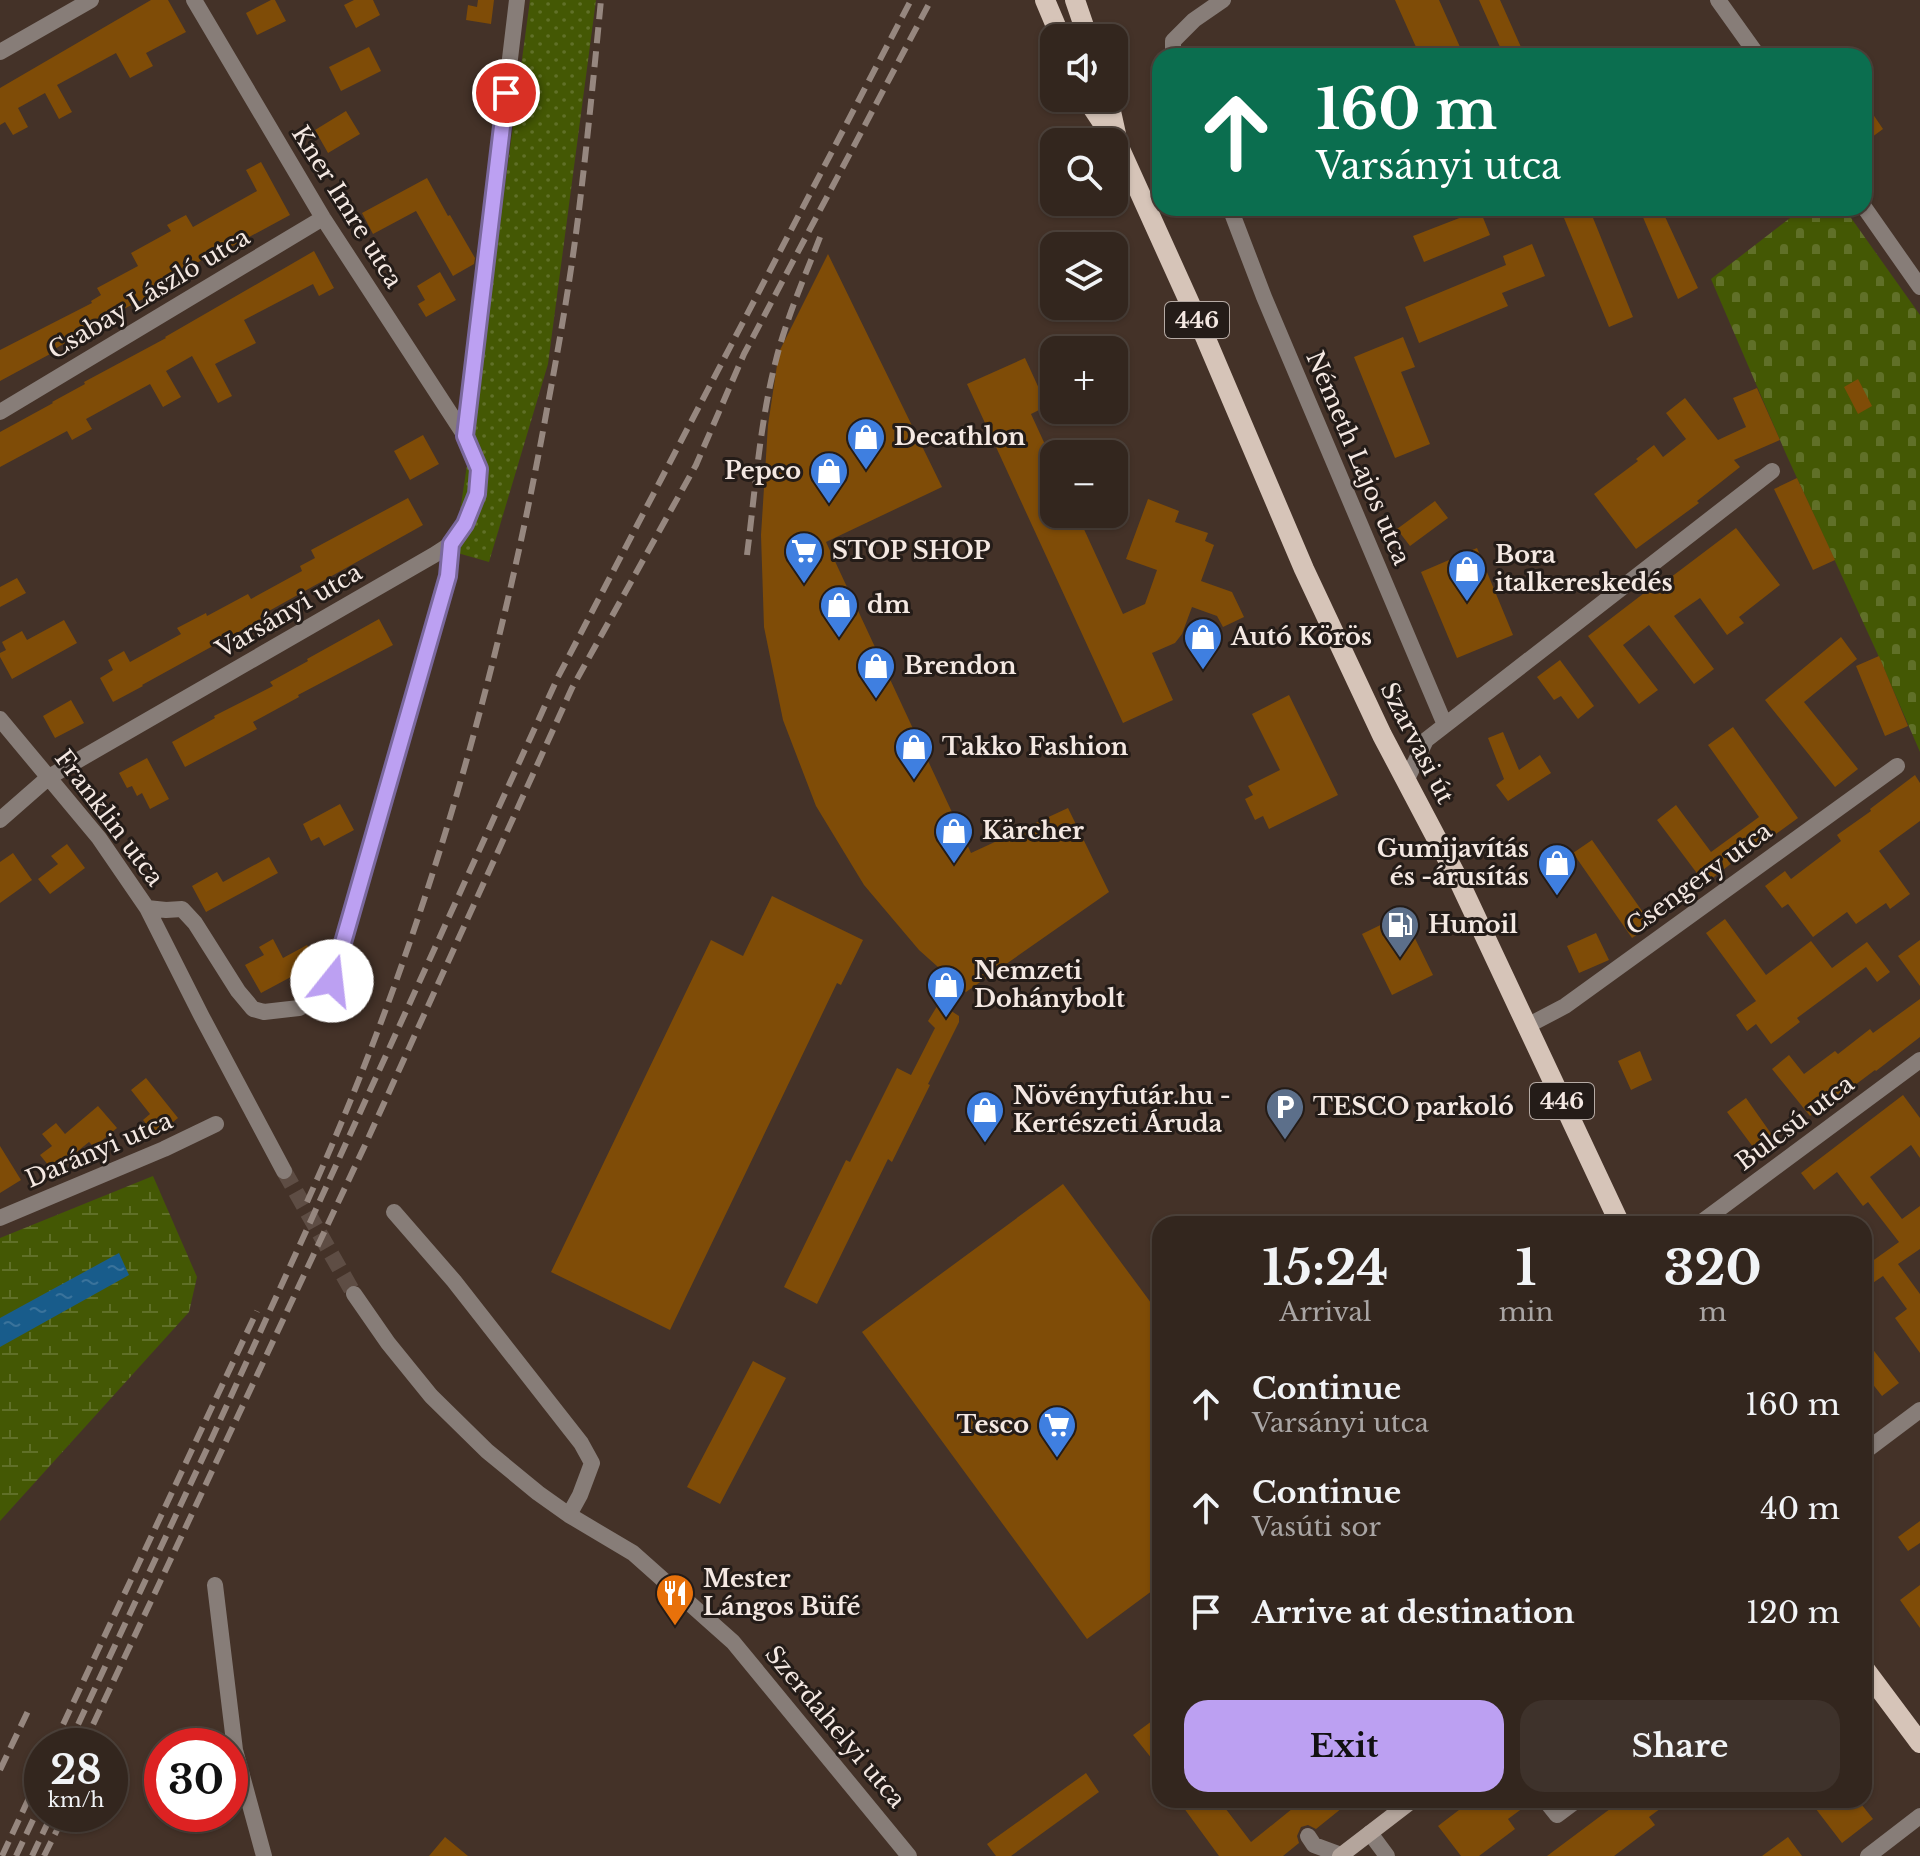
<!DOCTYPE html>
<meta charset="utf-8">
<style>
:root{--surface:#33261e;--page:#3e322b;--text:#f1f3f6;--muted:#a9a5a4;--line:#4e433c;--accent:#bca0f2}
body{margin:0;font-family:"Libre Baskerville",serif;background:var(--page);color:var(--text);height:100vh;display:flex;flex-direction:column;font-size:30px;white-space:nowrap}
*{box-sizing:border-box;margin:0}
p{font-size:26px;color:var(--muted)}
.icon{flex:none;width:44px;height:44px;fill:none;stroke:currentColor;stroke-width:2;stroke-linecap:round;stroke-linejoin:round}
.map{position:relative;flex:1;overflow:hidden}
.panel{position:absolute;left:1152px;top:1216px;width:720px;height:592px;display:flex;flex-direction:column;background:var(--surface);border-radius:24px;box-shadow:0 2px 6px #0004,0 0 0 2px var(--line)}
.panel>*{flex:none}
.banner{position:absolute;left:1152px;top:48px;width:720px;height:168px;border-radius:24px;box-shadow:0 2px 6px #0004,0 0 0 2px var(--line);background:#0b6e4f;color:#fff;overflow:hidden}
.tools{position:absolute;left:1040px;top:24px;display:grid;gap:16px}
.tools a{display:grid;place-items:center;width:88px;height:88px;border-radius:16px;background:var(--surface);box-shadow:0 2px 6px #0004,0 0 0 2px var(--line);font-size:40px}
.speed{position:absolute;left:24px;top:1728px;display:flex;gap:16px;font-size:40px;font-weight:700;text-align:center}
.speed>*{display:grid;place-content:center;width:104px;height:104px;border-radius:50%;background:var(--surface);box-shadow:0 2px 6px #0004,0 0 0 2px var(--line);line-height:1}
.speed small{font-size:20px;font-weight:400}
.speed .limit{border:12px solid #d22;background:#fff;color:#111}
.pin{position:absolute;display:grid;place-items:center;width:68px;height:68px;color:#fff;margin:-34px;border:4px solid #fff;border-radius:50%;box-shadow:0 2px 8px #0007}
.me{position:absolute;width:88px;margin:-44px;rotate:16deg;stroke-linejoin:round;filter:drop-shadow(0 0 6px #0008)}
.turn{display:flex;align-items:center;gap:28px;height:168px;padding:0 32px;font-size:36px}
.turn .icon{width:104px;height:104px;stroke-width:2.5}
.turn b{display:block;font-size:56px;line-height:68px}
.eta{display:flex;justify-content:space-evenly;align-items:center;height:136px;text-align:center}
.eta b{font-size:48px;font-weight:700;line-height:56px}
.cta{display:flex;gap:16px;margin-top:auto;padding:16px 32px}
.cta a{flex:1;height:92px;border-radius:24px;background:var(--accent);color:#111;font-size:32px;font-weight:700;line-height:92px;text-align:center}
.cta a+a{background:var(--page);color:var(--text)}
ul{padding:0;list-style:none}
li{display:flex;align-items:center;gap:24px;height:104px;padding:0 32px}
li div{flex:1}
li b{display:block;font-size:30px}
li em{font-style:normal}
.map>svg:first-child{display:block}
</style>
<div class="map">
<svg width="1920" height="1856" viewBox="0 0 1920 1856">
<defs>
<pattern id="grass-dots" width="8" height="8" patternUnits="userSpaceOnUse" patternTransform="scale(2)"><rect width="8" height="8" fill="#445804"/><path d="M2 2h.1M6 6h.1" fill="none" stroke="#607028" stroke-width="1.8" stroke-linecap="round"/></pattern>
<pattern id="wetland-marsh" width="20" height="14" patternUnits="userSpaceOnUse" patternTransform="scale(2)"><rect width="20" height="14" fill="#445804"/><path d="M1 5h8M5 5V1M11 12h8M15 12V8" fill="none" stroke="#607028"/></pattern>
<pattern id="cemetery-stones" width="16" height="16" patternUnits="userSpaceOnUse" patternTransform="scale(2)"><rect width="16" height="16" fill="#445804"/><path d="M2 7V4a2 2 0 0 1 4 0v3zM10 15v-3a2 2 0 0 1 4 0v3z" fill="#607028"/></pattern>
<pattern id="water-ripples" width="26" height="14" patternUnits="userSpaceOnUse" patternTransform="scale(2)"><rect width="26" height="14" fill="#185c8b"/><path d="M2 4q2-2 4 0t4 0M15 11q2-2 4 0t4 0" fill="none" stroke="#3a739b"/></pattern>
</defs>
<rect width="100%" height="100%" fill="#443228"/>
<!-- grass -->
<path fill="url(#grass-dots)" d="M530 0H596L548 364 489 562 454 552 470 445Z"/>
<!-- wetland -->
<path fill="url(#wetland-marsh)" d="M153 1176 197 1277 189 1312 0 1521V1238Z"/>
<!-- cemetery -->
<path fill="url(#cemetery-stones)" d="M1803 208H1844L1920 315V752L1879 657 1786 454 1711 279Z"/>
<!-- water -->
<path fill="url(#water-ripples)" d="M119 1253 129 1275 0 1347V1318Z"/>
<!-- building -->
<path fill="#7f4c07" d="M151 0H168L186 32 146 53 153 66 130 78 116 53 57 85 72 112 59 119 45 93 18 108 28 127 13 135 5 122 0 125V88Z
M271 0H275L286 21 257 35 246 13Z
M354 0H373L380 15 356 28 344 5Z
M478 0H494L491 24 466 20 468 5 477 7Z
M1395 0H1439L1464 56H1420Z
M1479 0H1500L1525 56H1504Z
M369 47 381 71 341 91 329 67Z
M1864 101 1883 129 1864 143Z
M346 111 360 134 328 153 315 130Z
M261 162 290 215 227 249 226 247 169 278 172 284 91 326 92 328 51 351 52 353 0 381V350L92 303 91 301 101 295 97 288 138 266 131 253 171 231 167 225 186 215 193 227 257 191 246 170Z
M427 178 448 216 450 215 475 258 474 264 453 276 416 211 373 234 362 213Z
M1589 208 1633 317 1609 327 1564 218Z
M1639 208H1661L1698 288 1678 299Z
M1480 210 1490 235 1424 262 1413 236Z
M1532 244 1545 276 1502 293 1508 306 1419 343 1405 307 1506 265 1503 256Z
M314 251 334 288 319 296 313 284 244 320 256 343 215 364 232 396 218 403 192 356 166 371 181 397 163 407 150 384 86 419 92 429 72 440 67 431 0 467V432L53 403 52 402 85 384 84 382 166 338 165 337Z
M828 254 942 487 826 542 971 853 1068 808 1109 892 966 992 919 950 864 885 816 806 783 720 764 627 761 535 768 425 779 352Z
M440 272 456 300 426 317 418 304 425 300 417 286Z
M1403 337 1415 367 1401 372 1430 444 1395 458 1354 357Z
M1025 358 1047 406 1031 414 1054 464V514H1077L1123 614 1145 604 1157 570 1126 559 1148 499 1179 511 1175 522 1208 533 1205 541 1214 545 1201 581 1232 592 1244 617 1223 627 1217 616 1192 607 1182 634 1175 643 1152 653 1173 700 1123 723 967 384Z
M1858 379 1872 406 1858 414 1844 387Z
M1757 388 1780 440 1734 460 1740 467 1697 501 1699 503 1636 549 1594 494 1638 461 1636 459 1654 445 1663 457 1686 439 1666 413 1685 398 1718 440 1746 427 1733 398Z
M423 435 439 464 410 480 394 451Z
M1797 478 1835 560 1813 570 1774 489Z
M408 498 423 525 260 616 262 619 142 685 143 686 113 702 100 678 113 670 108 660 124 651 130 662 181 634 177 628 206 613 207 616 248 594 251 599 302 571 300 566 315 558 311 550Z
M1435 501 1448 518 1410 546 1397 529Z
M1736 528 1780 585 1739 617 1744 623 1727 635 1700 598 1674 616 1714 669 1694 684 1649 625 1623 645 1658 690 1639 704 1588 636 1652 587 1654 590Z
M1477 548 1513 635 1457 658 1421 572Z
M17 578 26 593 0 607V587Z
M379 619 393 645 298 695 299 697 253 722 257 729 185 767 172 742 215 718 214 716 273 686 270 682 308 661 307 659Z
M64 620 77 643 12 679 0 657V653L6 650 2 642 22 631 27 640Z
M1841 637 1857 659 1804 702 1858 769 1835 787 1765 700Z
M1879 656 1908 726 1885 736 1856 666Z
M1560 660 1594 706 1578 719 1561 696 1554 700 1537 677Z
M1289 695 1338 795 1269 829 1263 816 1255 820 1245 799 1253 795 1248 786 1280 770 1252 714Z
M71 700 84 723 55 738 43 716Z
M1733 727 1798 818 1739 861 1737 859 1705 884 1657 820 1676 805 1711 852 1759 817 1708 745Z
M1503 732 1519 770 1540 755 1551 773 1508 801 1496 785 1504 779 1488 738Z
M147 758 169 799 150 809 142 793 137 796 132 786 127 788 119 773Z
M1915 775 1920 783V821L1879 851 1910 894 1890 909 1886 903 1856 924 1847 912 1813 937 1788 904 1782 908 1765 886 1785 871 1791 879 1841 841 1837 835 1871 811 1870 809Z
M340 804 354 830 324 846 319 837 311 841 303 824Z
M1592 840 1652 925 1632 938 1573 853Z
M67 844 85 868 50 894 38 879 58 864 51 856Z
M13 853 32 880 0 903V862Z
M269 857 278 873 206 912 192 886 217 872 223 882Z
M772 896 863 940 841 985 837 983 670 1330 551 1272 711 940 743 956Z
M1403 914 1433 975 1392 995 1362 934Z
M1725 919 1766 975 1811 941 1832 968 1867 942 1890 972 1877 982 1866 967 1797 1018 1800 1022 1771 1044 1756 1024 1747 1031 1736 1015 1756 1001 1706 933Z
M1596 933 1609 960 1579 973 1567 946Z
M273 939 283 958 307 945 317 963 261 993 245 965 264 955 259 947Z
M1920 940V986L1898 956Z
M1920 999V1037L1876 1071 1875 1070 1843 1094 1841 1092 1810 1116 1772 1069 1789 1055 1804 1074 1835 1051 1838 1054 1870 1029 1873 1033Z
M939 1003 959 1016V1022L928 1084 930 1085 892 1162 888 1159 817 1304 784 1287 846 1160 850 1162 897 1068 911 1075 935 1028 928 1021Z
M1640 1051 1652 1080 1631 1090 1618 1061Z
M146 1078 178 1118 156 1136 143 1120 150 1114 131 1090Z
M1903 1095 1920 1118V1158L1911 1145 1870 1177 1902 1219 1920 1206V1249L1898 1264 1920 1294V1353L1895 1318 1907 1309 1883 1276 1864 1289V1267L1899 1242 1868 1202 1863 1206 1837 1172 1814 1190 1801 1173Z
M1746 1098 1777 1142 1759 1155 1727 1112Z
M98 1106 117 1128 94 1147 89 1142 53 1171 40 1155 52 1146 42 1134 56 1123 65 1134Z
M0 1146 21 1180 0 1193Z
M1063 1184 1160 1315V1585L1087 1639 862 1332Z
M1864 1338 1899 1383 1882 1396 1864 1373Z
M753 1361 786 1378 720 1504 687 1487Z
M1920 1521V1543L1908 1551 1898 1537Z
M1920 1585V1628L1900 1600Z
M1160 1715V1769L1133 1735Z
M1086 1773 1099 1792 1011 1856H996L987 1844Z
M1178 1800H1219L1251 1842 1303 1800H1352L1316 1829 1308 1825 1301 1827 1297 1836 1299 1843 1283 1856H1219Z
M1472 1800H1534L1508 1819 1515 1829 1479 1856H1461L1438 1826Z
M1622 1800H1672L1649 1817 1655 1825 1614 1856H1547Z
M1809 1800H1858L1873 1819 1842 1843Z
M445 1837 468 1856H429Z
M1788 1837 1802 1856H1762Z"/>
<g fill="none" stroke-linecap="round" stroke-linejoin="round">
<!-- street-tunnel -->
<path stroke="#5e4d44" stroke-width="16" stroke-dasharray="16 8" stroke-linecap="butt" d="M284 1171 354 1294"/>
<!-- street -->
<path stroke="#877d78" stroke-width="16" d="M1718 0 1758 56
M0 52 91 0
M1173 56V41L1194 20 1223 0
M1864 207 1920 287
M1230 208 1264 297 1445 725
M0 412 323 218
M465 436 517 0
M0 719 99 838 147 908 202 1017 284 1171
M1406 781 1426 740 1772 471
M0 820 49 777 434 555 451 544 465 524 477 494 479 469 465 436 323 218 194 0
M147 908 166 910 182 909 195 923 238 991 253 1009 264 1012 299 1008 319 998 332 981 448 576 451 544
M1527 1026 1565 1006 1897 766
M394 1212 454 1281 581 1443 592 1463 580 1495 569 1515
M0 1218 164 1149 216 1124
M1699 1224 1920 1060
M354 1294 388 1343 431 1396 487 1451 538 1493 569 1515 633 1553 733 1642 909 1856
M1864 1452 1920 1410
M215 1585 235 1750 264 1856
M1545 1800 1557 1815 1577 1800
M1370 1833 1387 1856
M1308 1836 1314 1845 1341 1855
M1868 1856 1920 1816"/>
<!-- secondary -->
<path stroke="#b4a59c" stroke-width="16" d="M1340 1856 1413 1800"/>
<!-- primary -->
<path stroke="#d6c4b8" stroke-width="20" d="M1045 0 1061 38
M1075 0 1088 38
M1086 98 1120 149 1206 339 1304 569 1382 735 1458 879 1620 1224
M1108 98 1116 134
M1864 1668 1920 1743"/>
<!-- rail -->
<path stroke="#96877f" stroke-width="6" stroke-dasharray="16 8" stroke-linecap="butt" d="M747 555C755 492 760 421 776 360 787 316 806 274 822 232
M307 1202C421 949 498 681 547 409 559 345 570 282 578 218 587 145 594 73 601 0
M53 1746 257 1311
M68 1746 212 1438 558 677 911 0
M83 1746 366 1143 572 688 696 465 744 354 931 0
M0 1770 28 1711
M2 1856 42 1770
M16 1856 42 1801
M32 1856 52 1814
M44 1856 65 1814"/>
</g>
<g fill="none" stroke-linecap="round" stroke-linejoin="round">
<!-- route casing -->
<g stroke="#7a689d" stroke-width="20">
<path id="route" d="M332 981 448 576 451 544 465 524 477 494 479 469 465 436 506 93"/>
</g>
<!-- route -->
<use href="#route" stroke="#bca0f2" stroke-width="14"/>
</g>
<!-- icons -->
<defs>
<g id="shop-pin" transform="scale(2)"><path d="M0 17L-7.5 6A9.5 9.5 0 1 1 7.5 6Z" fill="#3f7fe0" stroke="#241c18"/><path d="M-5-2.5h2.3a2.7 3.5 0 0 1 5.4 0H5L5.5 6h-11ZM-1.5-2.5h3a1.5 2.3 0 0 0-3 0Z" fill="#fff"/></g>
<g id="supermarket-pin" transform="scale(2)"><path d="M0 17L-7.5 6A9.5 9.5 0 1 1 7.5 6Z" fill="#3f7fe0" stroke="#241c18"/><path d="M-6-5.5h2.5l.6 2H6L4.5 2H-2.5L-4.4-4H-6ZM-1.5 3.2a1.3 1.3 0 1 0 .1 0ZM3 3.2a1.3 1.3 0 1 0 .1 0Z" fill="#fff"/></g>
<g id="fuel-pin" transform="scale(2)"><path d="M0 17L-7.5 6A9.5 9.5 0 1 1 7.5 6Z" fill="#5c6f8a" stroke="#241c18"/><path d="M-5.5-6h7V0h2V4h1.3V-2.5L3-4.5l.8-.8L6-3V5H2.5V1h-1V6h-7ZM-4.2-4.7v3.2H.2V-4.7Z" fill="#fff"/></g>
<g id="parking-pin" transform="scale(2)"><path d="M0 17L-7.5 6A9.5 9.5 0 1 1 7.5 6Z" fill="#5c6f8a" stroke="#241c18"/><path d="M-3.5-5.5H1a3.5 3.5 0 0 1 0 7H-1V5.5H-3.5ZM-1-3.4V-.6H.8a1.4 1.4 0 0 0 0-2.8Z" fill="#fff"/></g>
<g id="restaurant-pin" transform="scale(2)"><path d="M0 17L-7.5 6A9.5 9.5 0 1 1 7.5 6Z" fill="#e8710a" stroke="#241c18"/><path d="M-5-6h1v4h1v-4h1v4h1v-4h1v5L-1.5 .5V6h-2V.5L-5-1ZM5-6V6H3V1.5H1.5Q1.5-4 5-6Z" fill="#fff"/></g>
</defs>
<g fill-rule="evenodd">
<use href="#shop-pin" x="866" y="437"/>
<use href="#shop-pin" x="829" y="471"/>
<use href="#supermarket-pin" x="804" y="551"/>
<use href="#shop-pin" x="1467" y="569"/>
<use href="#shop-pin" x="839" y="605"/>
<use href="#shop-pin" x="1203" y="637"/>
<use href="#shop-pin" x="876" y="666"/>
<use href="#shop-pin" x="914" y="747"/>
<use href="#shop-pin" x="954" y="831"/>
<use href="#shop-pin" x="1557" y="863"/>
<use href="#fuel-pin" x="1400" y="925"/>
<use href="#shop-pin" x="946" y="985"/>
<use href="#parking-pin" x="1285" y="1107"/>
<use href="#shop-pin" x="985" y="1110"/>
<use href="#supermarket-pin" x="1057" y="1425"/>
<use href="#restaurant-pin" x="675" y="1593"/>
</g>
<g text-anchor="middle" stroke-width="6" stroke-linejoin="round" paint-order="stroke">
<!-- shield labels -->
<g fill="#241c18" stroke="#b6aba5" stroke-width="2">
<rect x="1165" y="302" width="64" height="36" rx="6"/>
<rect x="1530" y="1083" width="64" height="36" rx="6"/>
</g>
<g font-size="22" font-weight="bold" fill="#f4e8e2">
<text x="1197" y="328">446</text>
<text x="1562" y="1109">446</text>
</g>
<!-- street labels -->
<g font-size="24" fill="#f4e8e2" stroke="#241c18">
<text transform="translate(347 207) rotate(58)" y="8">Kner Imre utca</text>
<text transform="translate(149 294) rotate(-31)" y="8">Csabay László utca</text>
<text transform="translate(1358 458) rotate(67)" y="8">Németh Lajos utca</text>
<text transform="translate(289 611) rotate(-30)" y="8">Varsányi utca</text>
<text transform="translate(1417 743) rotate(63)" y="8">Szarvasi út</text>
<text transform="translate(109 818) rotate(53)" y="8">Franklin utca</text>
<text transform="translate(1699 879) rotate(-36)" y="8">Csengery utca</text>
<text transform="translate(1795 1123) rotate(-37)" y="8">Bulcsú utca</text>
<text transform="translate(99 1150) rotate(-23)" y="8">Darányi utca</text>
<text transform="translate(835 1727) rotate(50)" y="8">Szerdahelyi utca</text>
</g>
<!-- poi labels -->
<g font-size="24" font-weight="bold" fill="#f4e8e2" stroke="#241c18" text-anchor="start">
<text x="894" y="445">Decathlon</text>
<text x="801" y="479" text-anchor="end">Pepco</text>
<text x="832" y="559">STOP SHOP</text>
<text x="1495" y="563">Bora<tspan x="1495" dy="28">italkereskedés</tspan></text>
<text x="867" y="613">dm</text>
<text x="1231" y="645">Autó Körös</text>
<text x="904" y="674">Brendon</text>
<text x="942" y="755">Takko Fashion</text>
<text x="982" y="839">Kärcher</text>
<text x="1529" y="857" text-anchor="end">Gumijavítás<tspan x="1529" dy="28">és -árusítás</tspan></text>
<text x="1428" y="933">Hunoil</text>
<text x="974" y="979">Nemzeti<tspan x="974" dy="28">Dohánybolt</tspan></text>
<text x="1013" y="1104">Növényfutár.hu -<tspan x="1013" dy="28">Kertészeti Áruda</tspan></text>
<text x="1313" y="1115">TESCO parkoló</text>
<text x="1029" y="1433" text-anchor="end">Tesco</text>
<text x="703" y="1587">Mester<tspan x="703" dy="28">Lángos Büfé</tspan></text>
</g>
</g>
</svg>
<div class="tools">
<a><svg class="icon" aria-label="sound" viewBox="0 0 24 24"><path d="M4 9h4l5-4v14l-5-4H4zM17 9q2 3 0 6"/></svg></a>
<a><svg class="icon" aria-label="search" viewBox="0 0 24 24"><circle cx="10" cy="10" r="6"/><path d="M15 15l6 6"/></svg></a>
<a><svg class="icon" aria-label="layers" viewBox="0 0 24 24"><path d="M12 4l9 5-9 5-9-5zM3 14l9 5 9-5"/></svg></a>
<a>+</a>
<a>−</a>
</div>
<div class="speed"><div>28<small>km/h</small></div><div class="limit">30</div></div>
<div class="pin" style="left:506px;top:93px;background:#d93025"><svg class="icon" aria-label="arrive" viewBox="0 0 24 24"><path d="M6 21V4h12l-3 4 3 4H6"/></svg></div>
<svg class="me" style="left:332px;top:981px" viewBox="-20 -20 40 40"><circle r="19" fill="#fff"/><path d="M0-13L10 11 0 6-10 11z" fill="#bca0f2"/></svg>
<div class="banner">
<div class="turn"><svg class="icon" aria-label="ahead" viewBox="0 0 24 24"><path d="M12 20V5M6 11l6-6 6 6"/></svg><div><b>160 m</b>Varsányi utca</div></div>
</div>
<section class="panel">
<div class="eta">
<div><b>15:24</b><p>Arrival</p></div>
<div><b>1</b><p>min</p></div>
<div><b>320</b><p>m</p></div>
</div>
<ul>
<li><svg class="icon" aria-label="ahead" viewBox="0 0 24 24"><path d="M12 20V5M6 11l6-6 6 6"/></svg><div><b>Continue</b><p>Varsányi utca</p></div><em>160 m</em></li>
<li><svg class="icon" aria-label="ahead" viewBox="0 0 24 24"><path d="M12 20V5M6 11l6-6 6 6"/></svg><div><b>Continue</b><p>Vasúti sor</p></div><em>40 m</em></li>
<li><svg class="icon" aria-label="arrive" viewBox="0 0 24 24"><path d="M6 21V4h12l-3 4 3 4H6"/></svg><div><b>Arrive at destination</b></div><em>120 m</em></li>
</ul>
<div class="cta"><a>Exit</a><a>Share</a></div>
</section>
</div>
